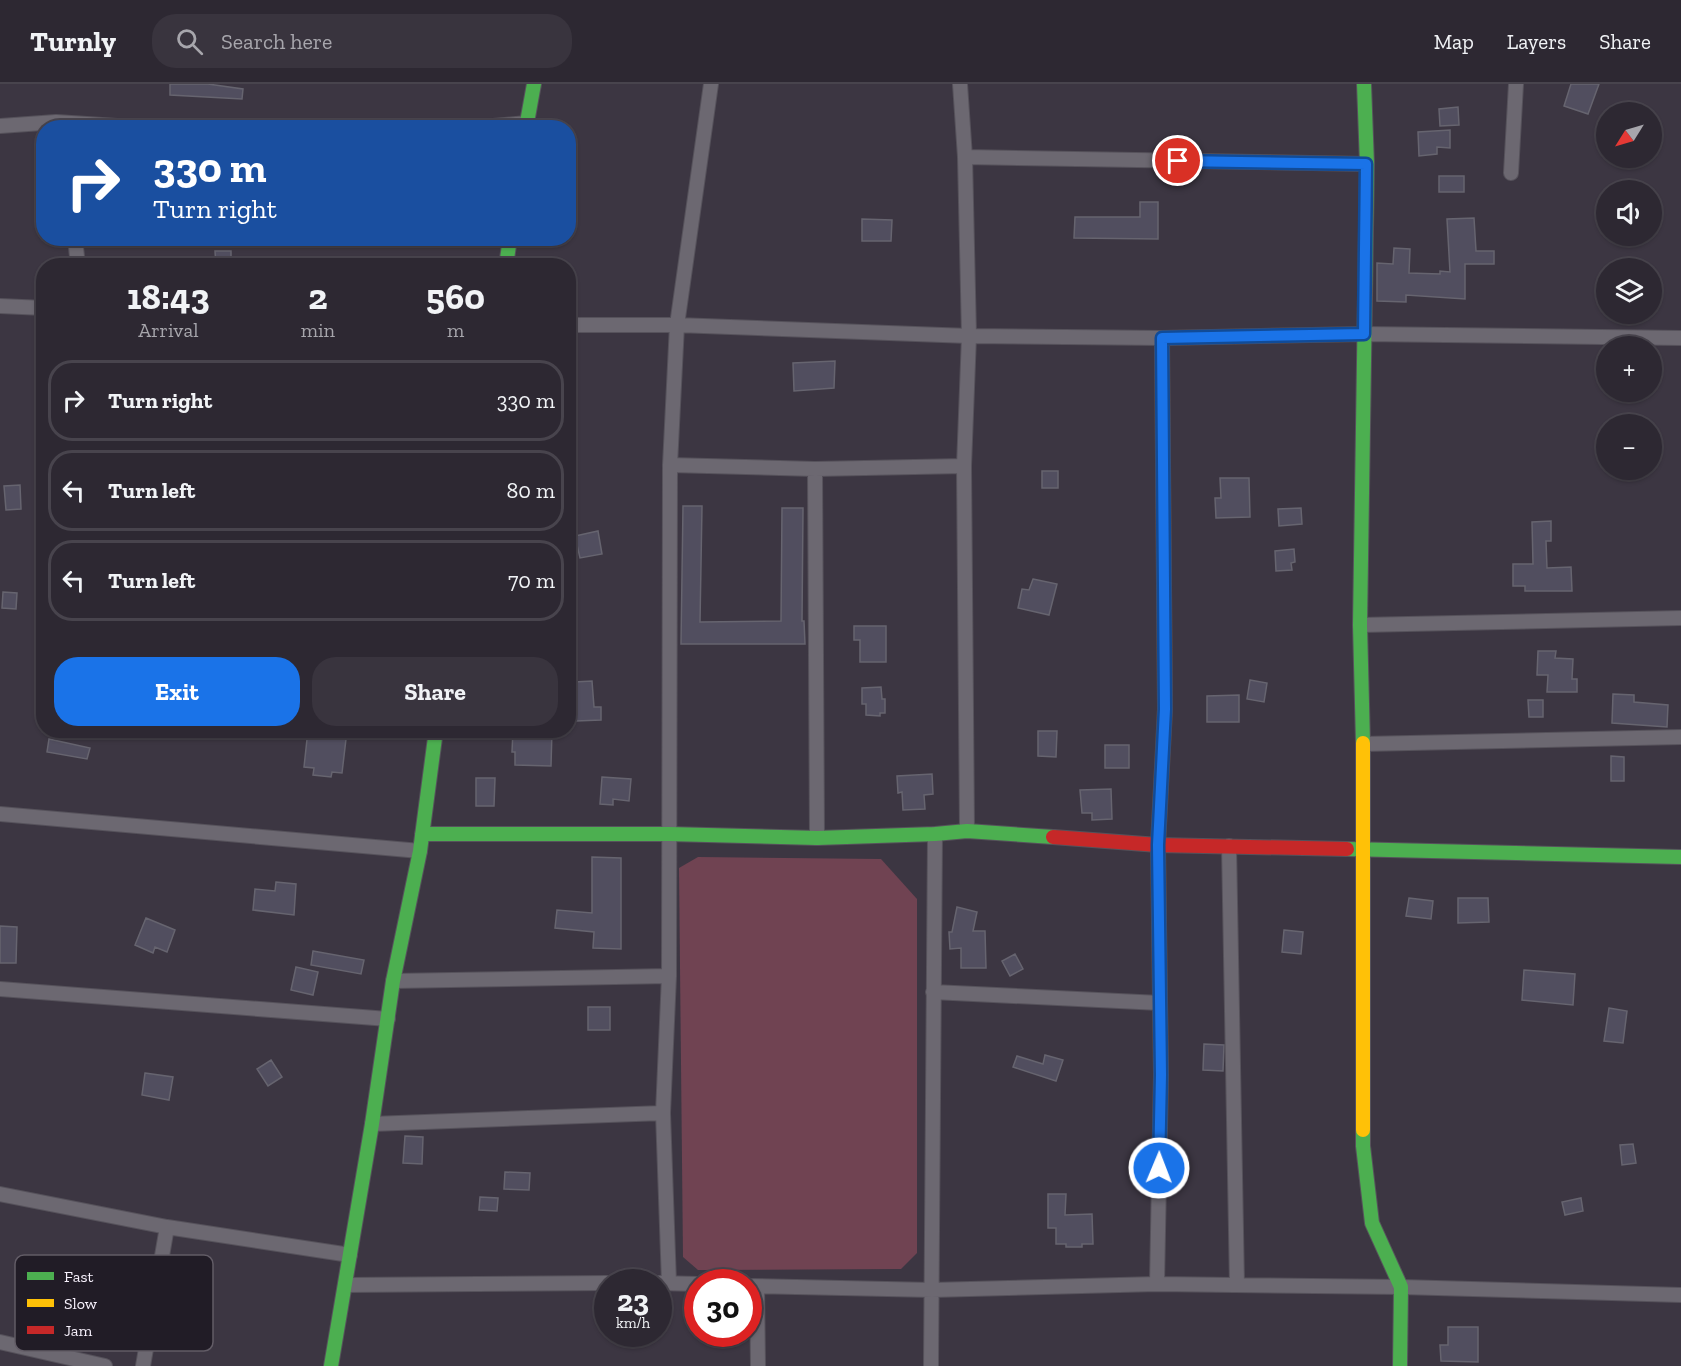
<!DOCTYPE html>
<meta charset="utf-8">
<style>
:root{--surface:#2d2832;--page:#39343e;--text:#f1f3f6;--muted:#a7a6ac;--line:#48444d;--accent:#1a73e8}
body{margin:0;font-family:"Zilla Slab",serif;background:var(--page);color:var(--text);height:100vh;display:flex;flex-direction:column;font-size:22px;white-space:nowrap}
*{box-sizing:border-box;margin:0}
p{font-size:20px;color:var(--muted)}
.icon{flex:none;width:33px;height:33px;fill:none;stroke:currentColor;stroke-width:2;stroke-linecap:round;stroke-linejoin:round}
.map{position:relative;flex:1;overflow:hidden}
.panel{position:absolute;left:36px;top:174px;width:540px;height:480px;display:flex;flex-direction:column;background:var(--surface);border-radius:24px;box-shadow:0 2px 4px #0004,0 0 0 2px var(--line)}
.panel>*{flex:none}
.hud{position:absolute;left:36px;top:36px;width:540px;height:126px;border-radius:24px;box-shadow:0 2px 4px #0004,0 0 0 2px var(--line);background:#1a4fa0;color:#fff;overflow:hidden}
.needle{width:39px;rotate:233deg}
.controls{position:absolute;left:1596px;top:18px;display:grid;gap:12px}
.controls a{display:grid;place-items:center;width:66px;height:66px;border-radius:50%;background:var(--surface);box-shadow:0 2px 4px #0004,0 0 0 2px var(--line);font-size:30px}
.speed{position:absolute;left:594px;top:1185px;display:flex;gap:12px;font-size:30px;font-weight:700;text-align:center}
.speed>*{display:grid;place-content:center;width:78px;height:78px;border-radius:50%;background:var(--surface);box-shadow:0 2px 4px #0004,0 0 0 2px var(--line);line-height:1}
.speed small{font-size:15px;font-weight:400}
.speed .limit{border:9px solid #d22;background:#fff;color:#111}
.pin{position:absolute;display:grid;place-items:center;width:51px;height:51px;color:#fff;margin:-26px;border:3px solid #fff;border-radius:50%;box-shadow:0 2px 6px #0007}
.me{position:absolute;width:66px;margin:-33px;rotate:1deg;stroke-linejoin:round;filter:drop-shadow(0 0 4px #0008)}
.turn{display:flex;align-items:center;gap:21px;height:126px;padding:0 18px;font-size:27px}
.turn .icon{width:78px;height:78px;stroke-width:2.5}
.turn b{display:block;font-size:42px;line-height:51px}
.eta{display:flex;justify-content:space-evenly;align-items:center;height:102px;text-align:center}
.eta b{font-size:36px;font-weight:700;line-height:42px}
.button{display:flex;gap:12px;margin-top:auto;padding:12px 18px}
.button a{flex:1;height:69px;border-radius:24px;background:var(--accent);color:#fff;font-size:24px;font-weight:700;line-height:69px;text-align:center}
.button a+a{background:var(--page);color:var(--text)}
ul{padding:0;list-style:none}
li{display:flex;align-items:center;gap:18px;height:81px;margin:0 12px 9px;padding:0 6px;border:3px solid var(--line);border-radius:24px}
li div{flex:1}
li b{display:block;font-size:22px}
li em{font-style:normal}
header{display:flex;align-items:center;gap:36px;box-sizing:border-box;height:84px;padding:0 30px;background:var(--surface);border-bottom:2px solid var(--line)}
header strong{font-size:28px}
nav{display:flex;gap:33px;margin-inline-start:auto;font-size:21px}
.search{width:420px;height:54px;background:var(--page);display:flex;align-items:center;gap:15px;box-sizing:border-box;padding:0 21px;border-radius:24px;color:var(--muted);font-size:22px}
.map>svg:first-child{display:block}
</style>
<header>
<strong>Turnly</strong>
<div class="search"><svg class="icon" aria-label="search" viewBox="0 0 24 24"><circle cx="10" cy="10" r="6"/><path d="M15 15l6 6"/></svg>Search here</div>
<nav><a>Map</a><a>Layers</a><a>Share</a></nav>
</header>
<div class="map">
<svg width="1681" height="1282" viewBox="0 0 1681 1282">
<rect width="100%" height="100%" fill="#3c3642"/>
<!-- green -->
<path fill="#704352" d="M698 773 881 775 917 815V1169L901 1185 698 1186 683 1173 679 784Z"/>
<!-- building -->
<path fill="#514e5f" stroke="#66646f" stroke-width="1.5" d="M170 0H208L243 5 242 15 170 11Z
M1571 0H1599L1588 30 1564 22Z
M1458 23 1459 41 1440 42 1439 25Z
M1450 46V64L1437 63V70L1419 72 1418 48Z
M1439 92H1464V108H1439Z
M1140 118H1158V155L1074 154 1075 133H1140Z
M1474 134 1476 167H1494V180H1465V215L1406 211V218L1377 217V179L1393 180 1394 164 1410 165 1409 189 1440 190V187L1450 188 1447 135Z
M862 135 892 136 891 157H862Z
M215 167H231V182H216Z
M835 277 834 304 794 307 793 279Z
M1042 387H1058V404H1042Z
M1220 394H1249L1250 433 1216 434 1215 414H1221Z
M20 401 21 425 6 426 4 402Z
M683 422H702L700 538 781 537 782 424H803L802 537H804L805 560H681Z
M1301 424 1302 440 1279 442 1278 425Z
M1551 437V457H1546L1547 484 1571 483 1572 507H1525V502H1513V480H1533L1532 438Z
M598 447 602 470 580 474 575 452Z
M1294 465 1295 478 1291 479 1292 486 1276 487 1275 467Z
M1033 495 1057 500 1049 531 1018 524 1022 505 1029 506Z
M3 508 17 509 16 525 2 524Z
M854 542H886V578H860V556H854Z
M1538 567H1556L1555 574 1573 575 1572 595H1577V608H1547L1548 591H1537Z
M1250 596 1267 599 1264 618 1247 615Z
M592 597 594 623H601V636L576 637 574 598Z
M881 603 882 615H885V629H880V632L866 631V620H862V604Z
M1613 610 1634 611V618L1668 621 1667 643 1612 639Z
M1239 611V638H1207V612Z
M1528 616H1543V633H1529Z
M308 646H335L334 653 346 655 342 689 332 688 331 693 313 691 314 684 304 683Z
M513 646H552L551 682 515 681V668H512Z
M1038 647H1057L1056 673 1038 672Z
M49 655 90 664 87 675 47 668Z
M1105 661H1129V684H1105Z
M1611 672 1624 673V697H1611Z
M932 690 933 710 924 711 925 725 903 726 902 708 898 709 897 692Z
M602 693 631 695 629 717 613 715V721L600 720Z
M476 694H495L494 722H476Z
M1111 705 1112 735 1092 736V729H1082L1080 706Z
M592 773 621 774V865L593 864 594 848 555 844 557 826 592 829Z
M276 798 296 800 294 831 253 826 255 805 275 807Z
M1409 814 1433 817 1431 835 1406 832Z
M1458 814H1488L1489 838 1458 839Z
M957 823 977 828 973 847H985L986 884H961V864L950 865 949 848H952Z
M146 834 175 846 167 868 155 863 153 869 135 861Z
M0 842 17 843 16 879H0Z
M1284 846 1303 848 1301 870 1282 868Z
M313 867 364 876 361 890 311 881Z
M1015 870 1023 885 1010 892 1002 877Z
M296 883 318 888 313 911 291 906Z
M1524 886 1575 890 1573 921 1522 916Z
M588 923H610V946H588Z
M1609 924 1627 927 1623 959 1604 957Z
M1204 960 1224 961 1223 987 1203 986Z
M1045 971 1063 976 1056 997 1013 983 1017 972 1043 980Z
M271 976 282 993 268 1002 257 985Z
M145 989 173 993 169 1016 142 1011Z
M405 1052 423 1053 422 1080 403 1079Z
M1633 1060 1636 1079 1622 1081 1620 1061Z
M505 1088 530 1089 529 1106 504 1105Z
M1048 1110H1066L1065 1131 1092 1130 1093 1160H1082V1163H1066V1160H1056V1144H1048Z
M480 1113 498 1114 497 1127 479 1126Z
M1581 1114 1583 1127 1565 1131 1562 1118Z
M1448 1243H1478V1278L1441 1277 1440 1261H1448Z"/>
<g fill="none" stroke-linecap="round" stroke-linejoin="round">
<!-- street casing -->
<g stroke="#56525b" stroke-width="16">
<path id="street" d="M960 0 965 73 969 252 964 382 967 747
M0 42 56 38 148 44
M321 44H334
M470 44 527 39
M965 73 1367 80
M1511 89 1516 0
M75 154 78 182
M0 222 44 224
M568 241H677L969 252 1162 254 1364 250 1681 254
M670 381 815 385 964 382
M815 385 817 754
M1360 541 1681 534
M1363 660 1681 653
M0 730 420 767
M1229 762 1237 1201
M393 897 669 892
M0 905 388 935
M933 908 1160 919
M372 1040 663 1029
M0 1110 167 1143 350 1171
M658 1199 698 1200
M669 1199 663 1029 669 892 670 381 677 241 711 0
M1157 1200 1161 991 1158 761 1165 625 1162 254
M345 1201 608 1199
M748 1202 932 1206 1157 1200 1401 1203 1681 1211
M757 1203 758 1282
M0 1258 105 1282
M143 1282 167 1143
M931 1282 935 750"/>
</g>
<!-- fast casing -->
<g stroke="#56525b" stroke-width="16">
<path id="fast" d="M526 44 534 0
M506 182 510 154
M1363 659 1360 541 1367 80 1364 0
M422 750H669L817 754 935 750 967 747 1053 753
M1347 765 1681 773
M1363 1046V1062L1372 1139 1401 1203 1400 1282
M331 1282 372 1040 393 897 420 767 436 646"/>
</g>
<!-- slow casing -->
<g stroke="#56525b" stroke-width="16">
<path id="slow" d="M1363 659V1046"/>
</g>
<!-- jam casing -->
<g stroke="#56525b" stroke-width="16">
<path id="jam" d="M1053 753 1158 761 1347 765"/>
</g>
<!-- street -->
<use href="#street" stroke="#6c6871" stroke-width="14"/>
<!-- fast -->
<use href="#fast" stroke="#4caf50" stroke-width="14"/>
<!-- slow -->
<use href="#slow" stroke="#ffc107" stroke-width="14"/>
<!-- jam -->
<use href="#jam" stroke="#c62828" stroke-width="14"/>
</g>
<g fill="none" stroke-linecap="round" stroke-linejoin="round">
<!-- route casing -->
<g stroke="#114b97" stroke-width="15">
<path id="route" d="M1159 1084 1161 991 1158 761 1165 625 1162 254 1364 250 1366 80 1178 77"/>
</g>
<!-- route -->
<use href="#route" stroke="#1a73e8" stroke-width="10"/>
</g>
<!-- legend -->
<rect x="15" y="1171" width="198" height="96" rx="9" fill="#211c26" stroke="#625c66" stroke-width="1.5"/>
<rect x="27" y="1188" width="27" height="8" fill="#4caf50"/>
<rect x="27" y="1215" width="27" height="8" fill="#ffc107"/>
<rect x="27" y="1242" width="27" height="8" fill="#c62828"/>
<g font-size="16" fill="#f8f2fd">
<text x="64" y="1198">Fast</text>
<text x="64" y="1225">Slow</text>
<text x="64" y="1252">Jam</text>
</g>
</svg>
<div class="controls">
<a><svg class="needle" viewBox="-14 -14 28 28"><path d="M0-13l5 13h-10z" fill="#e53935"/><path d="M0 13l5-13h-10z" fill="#a7a6ac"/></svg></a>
<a><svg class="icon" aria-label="sound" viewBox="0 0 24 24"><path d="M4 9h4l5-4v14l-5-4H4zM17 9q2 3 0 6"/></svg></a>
<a><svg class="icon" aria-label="layers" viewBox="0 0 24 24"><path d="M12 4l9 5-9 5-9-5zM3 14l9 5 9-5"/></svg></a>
<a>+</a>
<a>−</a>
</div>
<div class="speed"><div>23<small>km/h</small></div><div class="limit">30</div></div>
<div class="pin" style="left:1178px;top:77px;background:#d93025"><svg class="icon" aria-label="arrive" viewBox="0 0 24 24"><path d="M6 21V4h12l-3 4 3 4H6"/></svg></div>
<svg class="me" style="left:1159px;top:1084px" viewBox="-20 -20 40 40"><circle r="17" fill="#1a73e8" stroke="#fff" stroke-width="3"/><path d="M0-11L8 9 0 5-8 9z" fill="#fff"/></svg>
<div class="hud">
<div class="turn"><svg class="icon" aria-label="right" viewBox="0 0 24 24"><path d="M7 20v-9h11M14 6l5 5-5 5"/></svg><div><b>330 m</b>Turn right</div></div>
</div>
<section class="panel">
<div class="eta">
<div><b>18:43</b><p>Arrival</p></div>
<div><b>2</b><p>min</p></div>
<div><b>560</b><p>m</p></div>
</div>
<ul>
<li><svg class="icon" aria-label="right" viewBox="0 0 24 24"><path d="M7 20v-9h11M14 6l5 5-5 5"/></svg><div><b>Turn right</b></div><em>330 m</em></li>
<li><svg class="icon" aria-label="left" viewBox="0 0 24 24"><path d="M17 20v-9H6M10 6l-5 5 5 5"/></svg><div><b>Turn left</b></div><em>80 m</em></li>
<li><svg class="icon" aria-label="left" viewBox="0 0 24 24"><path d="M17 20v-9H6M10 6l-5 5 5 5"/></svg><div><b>Turn left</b></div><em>70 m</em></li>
</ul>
<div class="button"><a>Exit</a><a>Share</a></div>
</section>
</div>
